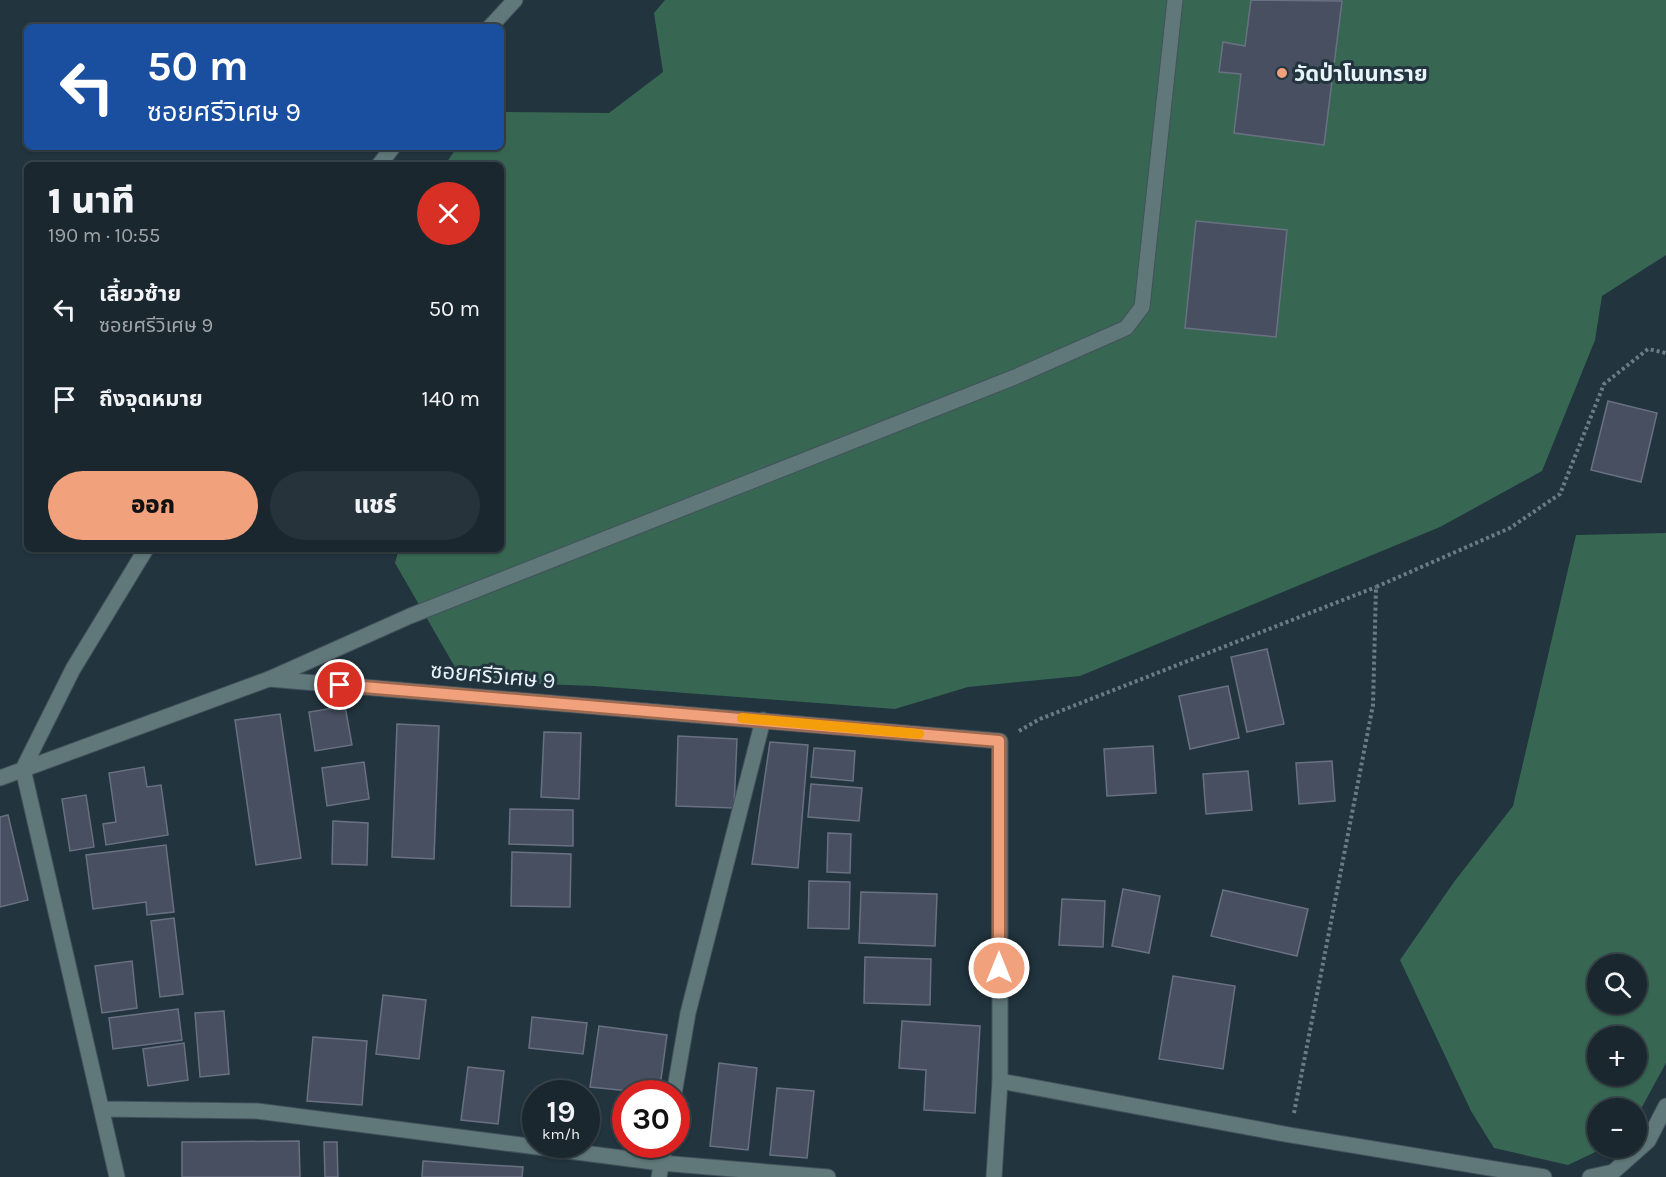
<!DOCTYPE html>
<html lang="th">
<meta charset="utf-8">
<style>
:root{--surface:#1a272e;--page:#27333a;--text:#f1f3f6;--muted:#9fa5aa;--line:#38444a;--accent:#f1a17b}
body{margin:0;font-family:Karla,"Noto Sans Thai",sans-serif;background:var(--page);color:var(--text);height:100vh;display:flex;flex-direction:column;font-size:22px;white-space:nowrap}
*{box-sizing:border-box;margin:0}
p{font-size:20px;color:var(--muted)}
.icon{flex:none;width:33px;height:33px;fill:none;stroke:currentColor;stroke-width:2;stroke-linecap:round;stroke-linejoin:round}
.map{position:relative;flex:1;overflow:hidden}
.sheet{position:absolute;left:24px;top:162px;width:480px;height:390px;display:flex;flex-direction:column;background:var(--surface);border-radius:9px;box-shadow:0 2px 4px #0004,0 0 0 2px var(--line)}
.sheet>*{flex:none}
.hud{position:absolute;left:24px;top:24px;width:480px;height:126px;border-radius:9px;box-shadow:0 2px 4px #0004,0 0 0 2px var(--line);background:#1a4fa0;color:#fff;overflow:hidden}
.tools{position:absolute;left:1587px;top:954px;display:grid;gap:12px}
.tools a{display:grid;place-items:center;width:60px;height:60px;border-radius:50%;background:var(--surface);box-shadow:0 2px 4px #0004,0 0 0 2px var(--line);font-size:30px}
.speed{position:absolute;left:522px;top:1080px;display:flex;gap:12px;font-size:30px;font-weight:700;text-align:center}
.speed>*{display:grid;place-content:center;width:78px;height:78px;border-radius:50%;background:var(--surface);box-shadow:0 2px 4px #0004,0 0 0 2px var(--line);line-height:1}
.speed small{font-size:15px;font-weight:400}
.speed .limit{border:9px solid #d22;background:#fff;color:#111}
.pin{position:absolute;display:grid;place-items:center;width:51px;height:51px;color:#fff;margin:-26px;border:3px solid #fff;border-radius:50%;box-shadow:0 2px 6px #0007}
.me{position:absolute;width:66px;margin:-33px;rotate:0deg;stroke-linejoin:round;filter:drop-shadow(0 0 4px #0008)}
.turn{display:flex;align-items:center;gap:21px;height:126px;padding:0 24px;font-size:27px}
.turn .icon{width:78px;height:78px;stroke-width:2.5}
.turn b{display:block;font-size:42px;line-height:51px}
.round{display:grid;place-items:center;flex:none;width:63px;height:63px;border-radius:32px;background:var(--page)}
.summary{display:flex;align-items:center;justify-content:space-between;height:102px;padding:0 24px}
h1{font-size:36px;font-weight:800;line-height:45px}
.button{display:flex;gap:12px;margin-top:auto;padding:12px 24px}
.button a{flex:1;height:69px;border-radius:36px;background:var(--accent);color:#111;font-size:24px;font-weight:800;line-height:69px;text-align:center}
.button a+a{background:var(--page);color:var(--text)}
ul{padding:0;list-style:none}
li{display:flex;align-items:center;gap:18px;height:90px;padding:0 24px}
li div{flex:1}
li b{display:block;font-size:22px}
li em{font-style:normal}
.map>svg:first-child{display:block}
</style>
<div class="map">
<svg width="1666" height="1177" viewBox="0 0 1666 1177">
<rect width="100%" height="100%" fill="#22343e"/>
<!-- forest -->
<path fill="#376752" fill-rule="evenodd" d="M665 0H1666V255L1602 296 1595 340 1542 471 1440 527 1080 676 968 687 895 709 594 686 463 681 395 563 399 549H501V165H445L457 147H501V112L609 113 663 72 654 13Z
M1666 533V1063L1637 1116 1636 1108H1598V1148H1604L1568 1165 1494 1148 1471 1111 1400 960 1454 882 1513 806 1576 535ZM1598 964H1636V1004H1598ZM1598 1036H1636V1076H1598Z"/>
<!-- building -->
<path fill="#484f60" stroke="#697082" stroke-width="1.5" d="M1251 0 1342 1 1324 145 1234 133 1241 74 1219 72 1223 42 1245 46Z
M1196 221 1287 230 1276 337 1185 328Z
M1608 401 1657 413 1641 482 1591 470Z
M1267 649 1284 724 1247 732 1231 657Z
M1228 686 1239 738 1190 749 1179 696Z
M345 706 352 745 315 751 309 712Z
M280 714 301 858 256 865 235 720Z
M397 724 439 726 434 859 392 857Z
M544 732 581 733 579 799 541 797Z
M678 736 737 739 734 808 676 806Z
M770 742 808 745 798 868 752 864Z
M1153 746 1156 793 1107 796 1104 749Z
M814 748 855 751 853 781 811 777Z
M1332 761 1335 801 1299 804 1296 763Z
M364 762 369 799 327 806 322 768Z
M144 767 147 787 161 785 168 835 106 845 103 824 116 822 109 773Z
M1248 771 1252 810 1206 814 1203 774Z
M811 784 862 788 859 821 808 817Z
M86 795 94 847 70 851 62 799Z
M510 809 573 810V846L509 844Z
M8 815 28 900 0 907V817Z
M333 821 368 823 367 865 332 864Z
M828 833 851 834 850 873 827 872Z
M166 845 174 912 147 915 146 902 93 909 86 855Z
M512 852 571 854 570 907 511 906Z
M809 881 850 882 849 929 808 928Z
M1123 889 1160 896 1149 953 1112 946Z
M1223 890 1308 909 1297 956 1211 936Z
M861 892 937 894 935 946 859 943Z
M1062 899 1105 901 1103 947 1059 945Z
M174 918 183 994 160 997 151 921Z
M865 957 931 959 930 1005 864 1003Z
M132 961 137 1008 102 1013 95 966Z
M1173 976 1235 986 1223 1069 1159 1059Z
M383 995 426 1000 419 1059 376 1054Z
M178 1009 182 1040 113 1049 109 1018Z
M224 1011 229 1074 200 1077 195 1013Z
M532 1017 587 1023 583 1054 529 1048Z
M902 1021 980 1026 975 1113 924 1110 926 1070 899 1068Z
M599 1026 667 1035 659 1094 590 1087Z
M313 1037 367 1041 362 1105 307 1101Z
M184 1043 188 1080 148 1086 143 1049Z
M719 1063 757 1068 748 1150 710 1146Z
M468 1067 504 1071 498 1124 461 1120Z
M777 1088 814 1091 807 1158 770 1155Z
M624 1096H626V1134L619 1133Z
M299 1141 300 1177H182V1142Z
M324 1142H337L338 1177H325Z
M423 1161 523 1167 522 1177H422Z"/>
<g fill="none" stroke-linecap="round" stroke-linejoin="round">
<!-- service casing -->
<g stroke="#42525c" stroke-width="17">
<path id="service" d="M269 679 410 616 1015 377 1126 328 1142 307 1175 0
M1000 1081 1290 1135 1544 1177
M1590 1177 1613 1172 1648 1141 1666 1106"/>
</g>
<!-- minor casing -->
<g stroke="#42525c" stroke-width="17">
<path id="minor" d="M490 27 515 0
M379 165 393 147
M0 778 269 679 1000 741V1081L994 1177
M674 1094 688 1013 763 720
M102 1109 257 1111 661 1163 828 1177
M117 1177 23 769 73 669 146 549
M659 1177 665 1144"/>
</g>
<!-- path -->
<path stroke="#6c7c84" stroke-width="4" stroke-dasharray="3 3" stroke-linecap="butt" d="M1019 731 1040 719 1376 587
M1294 1113 1373 705 1376 587 1510 528 1560 494 1604 384 1648 349 1666 353"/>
<!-- service -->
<use href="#service" stroke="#607879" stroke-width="15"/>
<!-- minor -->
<use href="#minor" stroke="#607879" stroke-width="15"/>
</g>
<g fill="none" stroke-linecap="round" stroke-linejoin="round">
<!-- route casing -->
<g stroke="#9d6950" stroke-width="15">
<path id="route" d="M340 685 999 741V968"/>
</g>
<!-- route -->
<use href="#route" stroke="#f1a17b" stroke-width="10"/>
<!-- slow -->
<path stroke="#f59e0b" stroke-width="10" d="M742 718 919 734"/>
</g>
<!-- markers -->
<circle fill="#f1a17b" stroke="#22343e" stroke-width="2" cx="1282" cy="73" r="6"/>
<g text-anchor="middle" stroke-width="6" stroke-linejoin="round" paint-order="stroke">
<!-- poi labels -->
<g font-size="22" font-weight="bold" fill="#e7f2f9" stroke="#22343e" text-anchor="start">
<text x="1294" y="81">วัดป่าโนนทราย</text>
</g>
<!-- street labels -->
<g font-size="22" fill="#e7f2f9" stroke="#22343e">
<text transform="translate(493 675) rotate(5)" y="8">ซอยศรีวิเศษ 9</text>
</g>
</g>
</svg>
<div class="tools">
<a><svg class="icon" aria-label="search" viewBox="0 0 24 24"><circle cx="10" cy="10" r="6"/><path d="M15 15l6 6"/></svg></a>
<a>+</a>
<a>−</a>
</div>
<div class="speed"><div>19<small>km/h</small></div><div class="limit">30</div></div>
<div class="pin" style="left:340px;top:685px;background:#d93025"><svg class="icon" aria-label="arrive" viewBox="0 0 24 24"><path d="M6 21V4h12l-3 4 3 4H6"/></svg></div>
<svg class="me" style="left:999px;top:968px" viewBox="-20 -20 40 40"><circle r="17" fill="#f1a17b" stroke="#fff" stroke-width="3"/><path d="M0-11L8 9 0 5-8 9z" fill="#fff"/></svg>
<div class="hud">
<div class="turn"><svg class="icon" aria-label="left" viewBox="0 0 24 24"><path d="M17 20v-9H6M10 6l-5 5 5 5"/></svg><div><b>50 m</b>ซอยศรีวิเศษ 9</div></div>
</div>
<section class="sheet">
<div class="summary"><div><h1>1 นาที</h1><p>190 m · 10:55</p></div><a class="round" style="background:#d93025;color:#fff"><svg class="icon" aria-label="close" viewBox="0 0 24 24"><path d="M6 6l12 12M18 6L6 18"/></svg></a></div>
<ul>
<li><svg class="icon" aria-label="left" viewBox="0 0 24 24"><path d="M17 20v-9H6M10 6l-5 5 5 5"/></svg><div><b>เลี้ยวซ้าย</b><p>ซอยศรีวิเศษ 9</p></div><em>50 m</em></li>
<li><svg class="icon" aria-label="arrive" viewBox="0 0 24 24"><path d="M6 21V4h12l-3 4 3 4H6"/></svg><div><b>ถึงจุดหมาย</b></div><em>140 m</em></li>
</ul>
<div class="button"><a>ออก</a><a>แชร์</a></div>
</section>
</div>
